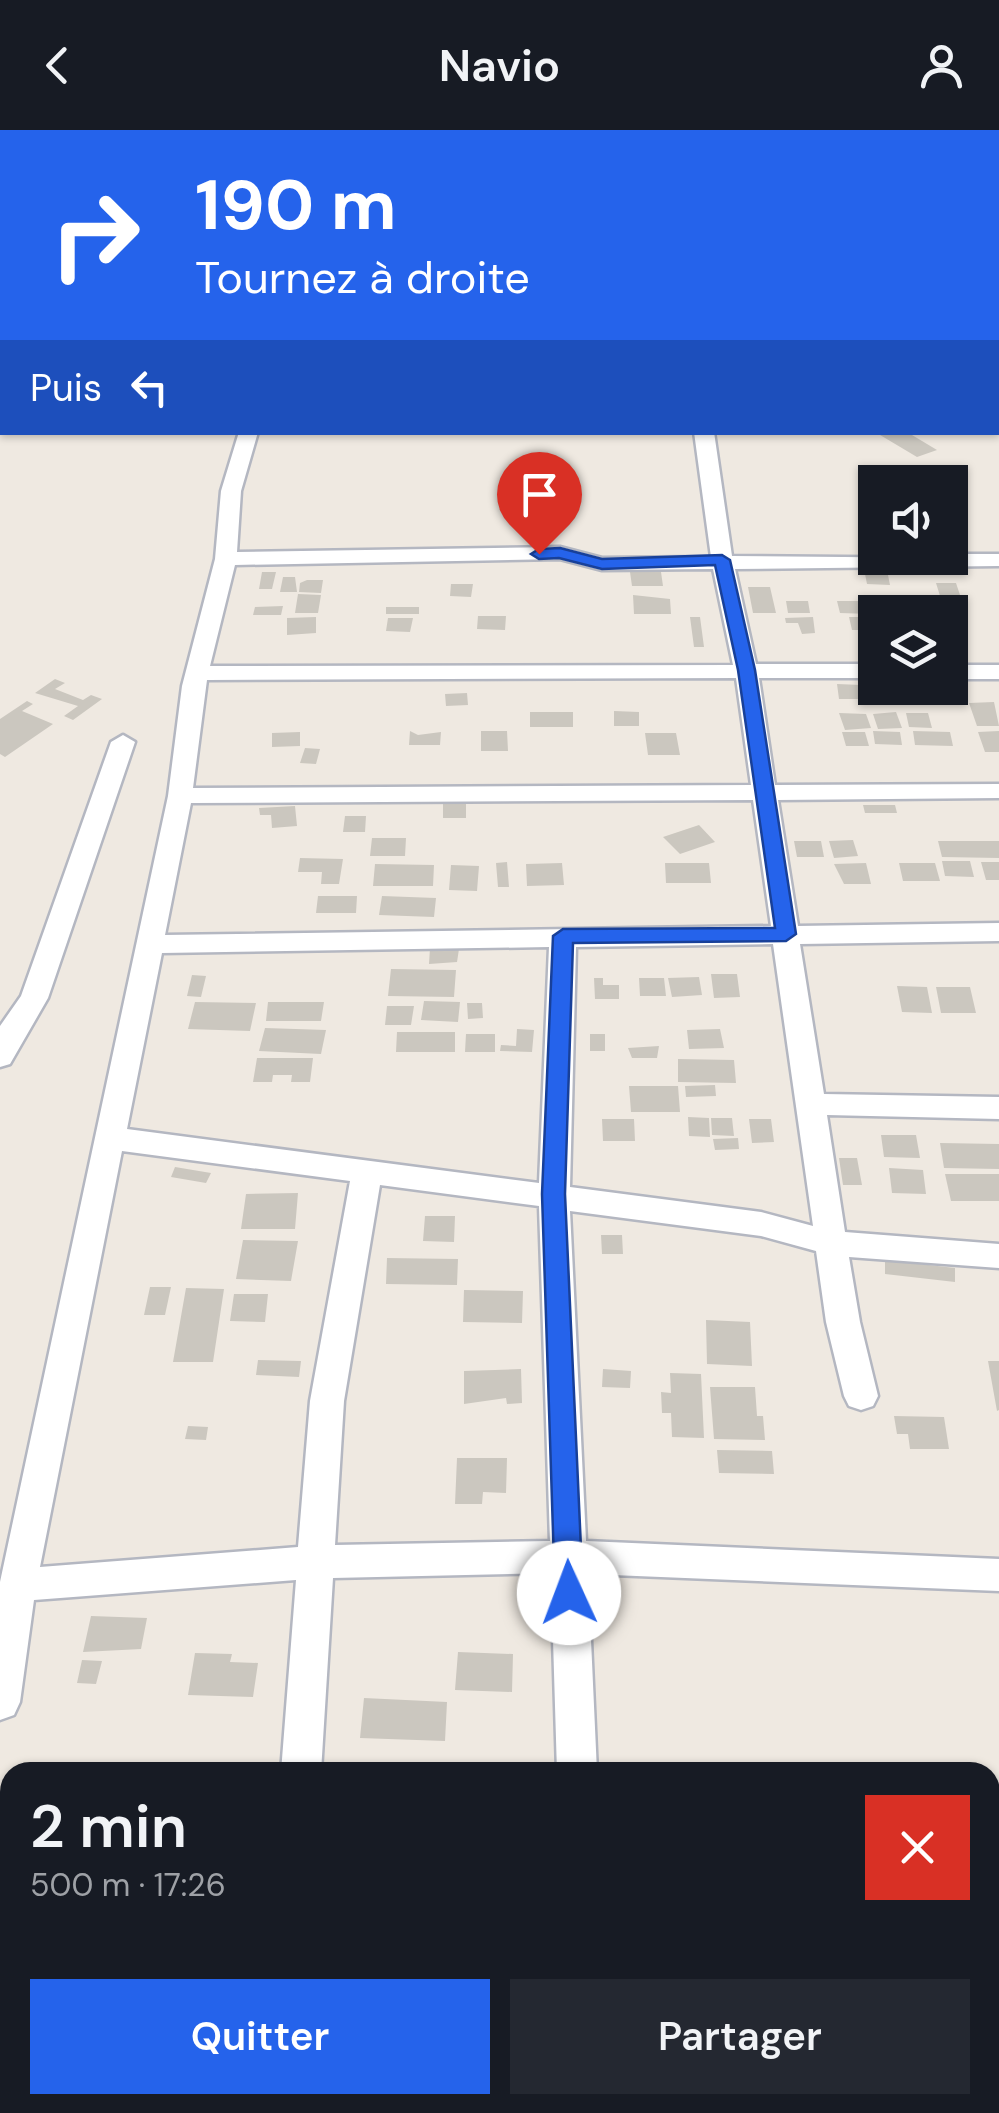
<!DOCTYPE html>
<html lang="fr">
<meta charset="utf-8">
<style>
:root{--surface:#171b24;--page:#242831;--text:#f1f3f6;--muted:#9ea1a6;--accent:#2563eb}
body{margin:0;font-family:"DM Sans",sans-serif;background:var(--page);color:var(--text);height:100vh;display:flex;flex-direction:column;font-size:38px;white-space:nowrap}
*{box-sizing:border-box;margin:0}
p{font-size:32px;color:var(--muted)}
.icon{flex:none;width:55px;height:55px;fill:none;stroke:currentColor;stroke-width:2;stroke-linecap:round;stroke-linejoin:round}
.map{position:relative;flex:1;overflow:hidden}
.side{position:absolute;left:0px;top:1632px;width:1000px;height:352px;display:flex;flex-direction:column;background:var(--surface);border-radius:30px 30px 0 0;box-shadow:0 2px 8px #0004}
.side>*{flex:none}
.guide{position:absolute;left:0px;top:0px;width:1000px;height:305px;box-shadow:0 2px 8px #0004;background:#2563eb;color:#fff;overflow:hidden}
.buttons{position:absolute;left:858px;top:335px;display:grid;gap:20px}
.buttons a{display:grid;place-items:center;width:110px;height:110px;border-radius:0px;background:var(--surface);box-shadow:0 2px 8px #0004;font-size:50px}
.pin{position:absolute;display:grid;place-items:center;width:85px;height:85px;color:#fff;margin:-102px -42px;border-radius:50% 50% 50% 0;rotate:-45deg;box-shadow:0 0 10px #0007}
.pin .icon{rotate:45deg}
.me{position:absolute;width:110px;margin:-55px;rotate:358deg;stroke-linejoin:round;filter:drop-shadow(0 0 8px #0008)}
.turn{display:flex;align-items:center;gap:35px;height:210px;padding:0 30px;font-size:45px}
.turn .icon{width:130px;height:130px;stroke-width:2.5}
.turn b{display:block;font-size:70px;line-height:85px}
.then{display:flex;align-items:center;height:95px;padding:0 30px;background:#0003;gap:20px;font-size:38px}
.round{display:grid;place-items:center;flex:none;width:105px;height:105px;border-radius:0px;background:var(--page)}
.overview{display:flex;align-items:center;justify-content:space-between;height:170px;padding:0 30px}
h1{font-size:60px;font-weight:600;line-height:75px}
.button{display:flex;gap:20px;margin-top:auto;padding:20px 30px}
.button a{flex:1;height:115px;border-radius:0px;background:var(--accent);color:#fff;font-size:40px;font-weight:600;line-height:115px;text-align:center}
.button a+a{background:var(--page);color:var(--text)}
header{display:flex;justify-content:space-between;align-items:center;height:130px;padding:0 30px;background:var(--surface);font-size:45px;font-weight:600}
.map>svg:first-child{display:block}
</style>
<header><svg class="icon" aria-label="back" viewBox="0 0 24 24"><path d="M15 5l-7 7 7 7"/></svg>Navio<svg class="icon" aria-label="person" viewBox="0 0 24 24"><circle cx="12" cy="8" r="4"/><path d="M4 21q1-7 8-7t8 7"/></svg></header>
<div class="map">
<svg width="999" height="1983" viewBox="0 0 999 1983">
<rect width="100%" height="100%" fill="#efe9e1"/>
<!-- building -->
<path fill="#cbc7bf" d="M875 302H907L937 320 917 327Z
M262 442H276L272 459H259Z
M630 442H661L663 456H632Z
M865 444 888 445 890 455 867 454Z
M283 447H295L297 462H280Z
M307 450H323L321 463 299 462 300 453Z
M936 453H956L966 483 945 482Z
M451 454H473L471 467 450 466Z
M748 457H770L776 483H753Z
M298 464 321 465 318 483H295Z
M633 465 670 469 671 484H634Z
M877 467 928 468 932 482H881Z
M786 471H808L810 483H788Z
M837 471H868L871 484 840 483Z
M283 476 281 485H253L255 477Z
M386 477H419V484H386Z
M478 486H506L505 500 477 499Z
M316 487V503L287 505V488Z
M690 487H700L704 517H694Z
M813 487 815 503 802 504 798 493H786L785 488Z
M849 487H872L875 500H852Z
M388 488H413L410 502 386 501Z
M55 549 65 553 55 559 83 570 91 565 102 569 73 590 64 586 78 576 35 563Z
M837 554 861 555 863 569H839Z
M467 563 468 575 446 576 445 564Z
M27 571 33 574 22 581 53 594 5 627 0 624V589Z
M994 572 999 596H977L969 573Z
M614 581 639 582V596H614Z
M530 582H573V597H530Z
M896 582 902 598 878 599 873 584Z
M839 583 866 584 871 598 845 600Z
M906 583H928L932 598 909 597Z
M410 601 418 605 441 602 440 615H409Z
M481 601H507L508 621H481Z
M873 601 900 602 902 615 875 614Z
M913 601 950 602 953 616 915 615Z
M999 601V622H985L978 602Z
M300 602V616L272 617V603Z
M842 602H865L869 616H846Z
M645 603H676L680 625H648Z
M305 618 320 619 316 634 300 633Z
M443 674H466V688H443Z
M863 675H895L897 683H865Z
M295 676 297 696 272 698 271 685H260L259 678Z
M345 686H366L365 702H343Z
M699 695 715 712 680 724 663 707Z
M372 708H406L405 726H370Z
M853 710 858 726 834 728 829 711Z
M794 711H821L824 727H797Z
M938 711H999V728L942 727Z
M300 728 343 729 339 754H321L322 742H298Z
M942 731H970L974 747 945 746Z
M507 732 509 757H498L496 733Z
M981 732H999V750H986Z
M562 733 564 755 527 756 526 734Z
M665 733H709L711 753H666Z
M866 733 871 754H844L834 734Z
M899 733H935L940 751H903Z
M375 734 434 735 433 756H373Z
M451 735 479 736 477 761 449 760Z
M318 766H357L356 783H316Z
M382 766 436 768 434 787 379 785Z
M430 818 459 819 457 832 429 834Z
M391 839 456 840 454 867 388 866Z
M711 844H737L740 867 714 868Z
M192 845 206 846 201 867 187 866Z
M699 847 702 865 672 867 668 848Z
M594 848H603V855H619V869H595Z
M639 848H664L666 866H640Z
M897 856 927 857 932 883 902 882Z
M936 857H970L976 883H941Z
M424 871 460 872 458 892 421 890Z
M195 872 256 873 250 901 188 899Z
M268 872H324L321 891H266Z
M467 873H482L483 888 468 889Z
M387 876H414L411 895H385Z
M265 898 326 900 321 924 259 921Z
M517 899 534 900 532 922 500 921 501 915 516 916Z
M720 899 724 918 689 919 687 900Z
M397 902H455V922H396Z
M466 904H495V922H465Z
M590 904H605V921H590Z
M659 916 657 928H632L628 918Z
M257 928H313L310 952H291L292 945H273L272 952H253Z
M678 929 734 930 736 953 678 952Z
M715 955 716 966 686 967 685 956Z
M629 956H678L680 982H631Z
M688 987 709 988 710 1007 689 1006Z
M711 988H732L734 1006 712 1005Z
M602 989H634L635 1011H603Z
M749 989H771L774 1012 752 1013Z
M881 1005H916L920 1028 884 1027Z
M738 1008 739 1019 715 1020 713 1009Z
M940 1013 999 1014V1039L944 1038Z
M839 1028H857L862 1055H843Z
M175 1037 211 1043 206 1053 171 1047Z
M889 1038 923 1040 926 1064 892 1063Z
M945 1044H999V1071H951Z
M298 1063 295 1099H241L246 1064Z
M425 1086H455L454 1112 423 1111Z
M601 1105H622L623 1124H602Z
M243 1110 298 1111 291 1151 236 1149Z
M387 1128 458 1129 457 1155 386 1154Z
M885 1130 955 1138V1152L885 1144Z
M150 1157H171L165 1185H144Z
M186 1158 224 1159 213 1232H173Z
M464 1160 523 1161 522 1193 463 1192Z
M234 1164H268L265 1192 230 1191Z
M706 1190 750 1192 752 1236 707 1234Z
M258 1230 301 1231 299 1247 256 1245Z
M988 1231H999V1280L997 1281Z
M521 1239 522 1273 507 1274 506 1268 464 1274V1241Z
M603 1239 631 1241 630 1258 602 1257Z
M670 1243 701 1244 704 1308 672 1307 671 1283H662L661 1262 671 1263Z
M710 1257H755L757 1286H763L765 1310 714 1309Z
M894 1286 944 1287 949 1319H910L908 1304H897Z
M188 1296 208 1297 206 1310 185 1309Z
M717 1320 772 1321 774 1344 719 1343Z
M457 1328H507L506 1363 483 1362 482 1374H455Z
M91 1486 147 1488 141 1519 83 1522Z
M458 1522 513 1524 512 1562 455 1560Z
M195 1523 232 1524 230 1532 258 1533 253 1567 188 1565Z
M82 1530 102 1531 96 1554 77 1553Z
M364 1568 447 1572 445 1611 360 1608Z
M404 1635 446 1637V1642H404Z
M816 1975H878L880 1983H781Z"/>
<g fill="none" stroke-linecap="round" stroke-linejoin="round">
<!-- lane casing -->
<g stroke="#b4b7c1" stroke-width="5">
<path id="lane" d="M0 154 2 155V159L0 160Z"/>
</g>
<!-- street casing -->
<g stroke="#b4b7c1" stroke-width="5">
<path id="street" d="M641 0H655V2H641Z
M879 0H893L894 2H880Z
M998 75H999V85H998Z
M0 101H2V111H0Z
M239 302H258L241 361 237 422 560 417 602 428 711 427 694 302H714L732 426 950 428V424H999V436L735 439 756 534H875V548H759L775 655 999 654V668L778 670 798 796 999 793V811L800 814 824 964 999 967V989L827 985 845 1102 999 1114V1138L849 1127 860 1192 878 1266 873 1276 861 1280 849 1276 844 1266 826 1192 816 1121 761 1106 570 1081 586 1411 999 1429V1461L588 1444 597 1642H557L551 1443 333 1448 321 1642H281L296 1450 34 1470 20 1572 14 1585 0 1590V1452L168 666 182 556 215 429 221 361ZM560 429 602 440 713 439 733 535 210 536 235 435ZM736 548 751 655 193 658 207 550ZM753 670 771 796 165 805 191 673ZM773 814 813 1096 761 1082 570 1057 576 817ZM549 817 539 1053 127 999 162 823ZM122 1021 350 1051 310 1271 298 1417 40 1437ZM380 1055 539 1076 550 1411 335 1415 344 1271Z
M950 535H999V549H950Z
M123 605 135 612 48 868 10 934 0 937V896L21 866 111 612Z
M244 1975H290V1983H244Z
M568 1975H614V1983H568Z"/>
</g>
<!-- lane -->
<use href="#lane" fill="#fff" fill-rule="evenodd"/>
<!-- street -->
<use href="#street" fill="#fff" fill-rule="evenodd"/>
</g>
<!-- route -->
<path fill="#2563eb" stroke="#184099" stroke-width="2.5" d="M560 418 602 429 722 425 730 430 755 540 796 804 786 811 573 813 565 1064 583 1463 579 1472 569 1476 559 1472 555 1463 542 1064 553 806 563 799 775 798 738 540 715 435 602 439 559 428 539 429 531 424 539 419Z"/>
</svg>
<div class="buttons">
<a><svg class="icon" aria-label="sound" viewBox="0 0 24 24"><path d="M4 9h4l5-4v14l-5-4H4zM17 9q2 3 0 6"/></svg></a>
<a><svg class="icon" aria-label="layers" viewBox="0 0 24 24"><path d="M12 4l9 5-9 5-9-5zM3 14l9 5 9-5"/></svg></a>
</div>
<div class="pin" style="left:539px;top:424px;background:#d93025"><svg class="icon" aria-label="arrive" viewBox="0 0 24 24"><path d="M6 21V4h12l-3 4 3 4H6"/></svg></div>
<svg class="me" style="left:569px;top:1463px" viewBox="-20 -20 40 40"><circle r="19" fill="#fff"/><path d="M0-13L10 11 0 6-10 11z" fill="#2563eb"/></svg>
<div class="guide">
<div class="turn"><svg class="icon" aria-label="right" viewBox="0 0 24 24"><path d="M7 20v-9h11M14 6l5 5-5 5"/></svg><div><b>190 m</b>Tournez à droite</div></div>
<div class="then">Puis<svg class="icon" aria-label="left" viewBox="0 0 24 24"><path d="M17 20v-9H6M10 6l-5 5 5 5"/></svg></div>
</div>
<section class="side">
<div class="overview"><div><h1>2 min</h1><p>500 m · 17:26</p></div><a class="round" style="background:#d93025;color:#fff"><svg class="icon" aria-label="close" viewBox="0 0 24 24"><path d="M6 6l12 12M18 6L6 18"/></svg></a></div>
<div class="button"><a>Quitter</a><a>Partager</a></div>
</section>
</div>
